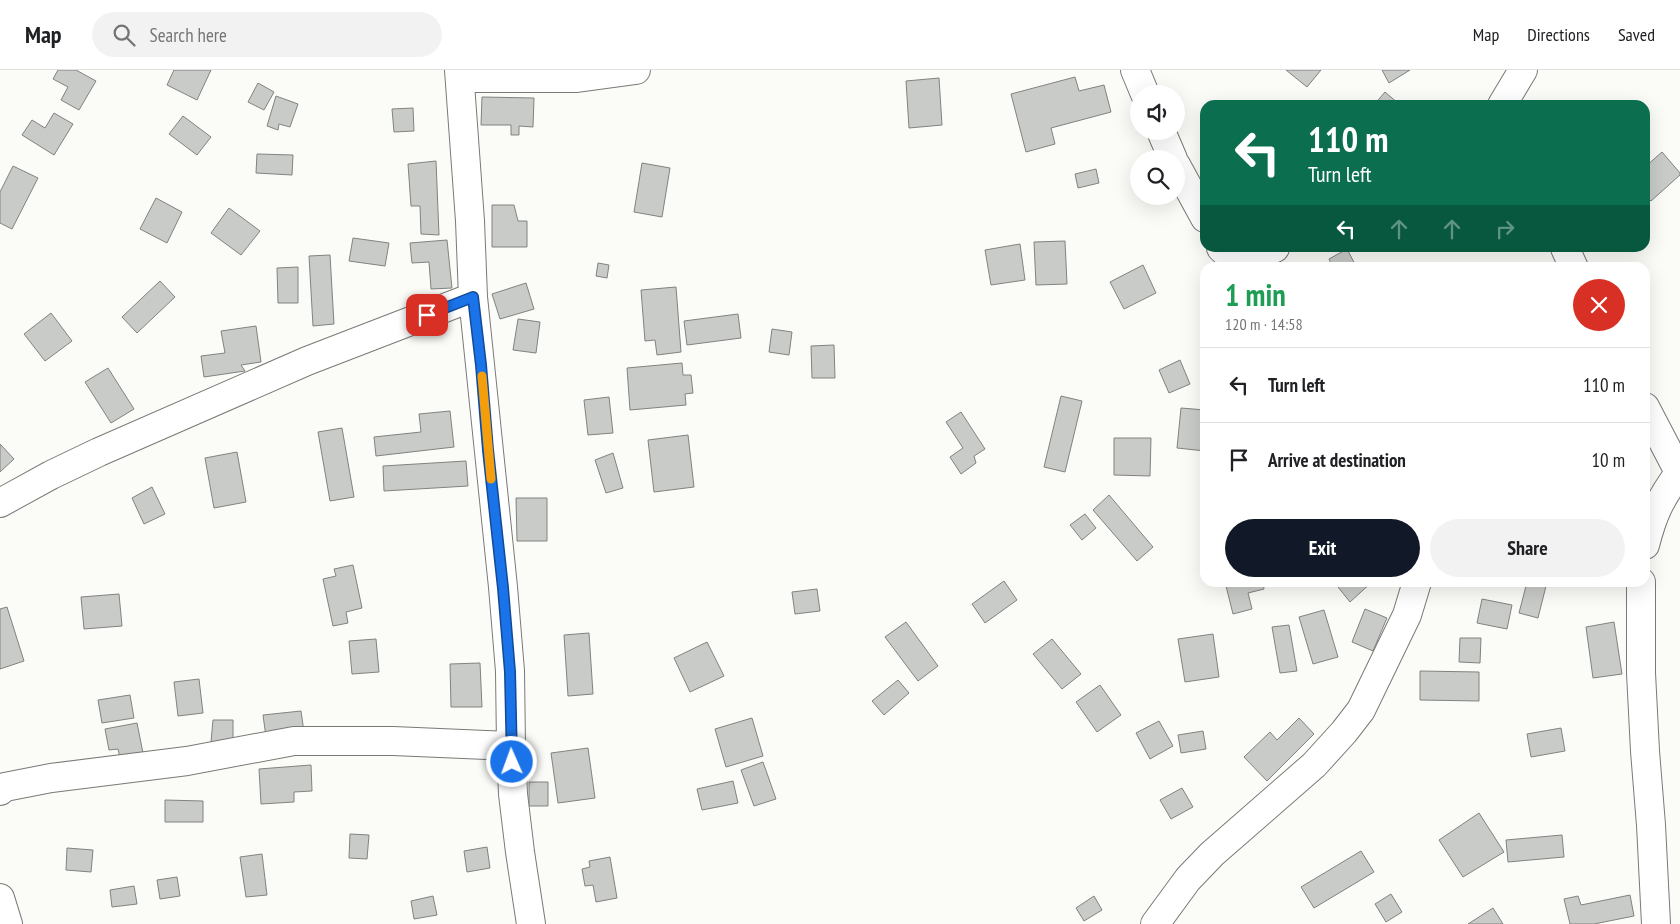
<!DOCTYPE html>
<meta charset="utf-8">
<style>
:root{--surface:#fff;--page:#f2f2f2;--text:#202124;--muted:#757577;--line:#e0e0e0;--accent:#111827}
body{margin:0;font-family:"PT Sans Narrow",sans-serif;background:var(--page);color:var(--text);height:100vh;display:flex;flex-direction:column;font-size:19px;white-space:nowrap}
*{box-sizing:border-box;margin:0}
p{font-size:16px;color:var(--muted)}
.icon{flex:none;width:28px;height:28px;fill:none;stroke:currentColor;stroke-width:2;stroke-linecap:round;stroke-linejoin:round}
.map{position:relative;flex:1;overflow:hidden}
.side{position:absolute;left:1200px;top:192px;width:450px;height:325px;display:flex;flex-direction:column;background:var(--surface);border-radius:15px;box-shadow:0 5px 20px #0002}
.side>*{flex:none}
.banner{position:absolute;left:1200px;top:30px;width:450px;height:152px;border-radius:15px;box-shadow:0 5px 20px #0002;background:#0b6e4f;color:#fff;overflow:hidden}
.fabs{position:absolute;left:1130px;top:15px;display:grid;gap:10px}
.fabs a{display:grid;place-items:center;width:55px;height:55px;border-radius:50%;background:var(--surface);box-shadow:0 5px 20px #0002;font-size:25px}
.pin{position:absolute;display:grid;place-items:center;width:42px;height:42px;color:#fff;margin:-21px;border-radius:10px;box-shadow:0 2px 8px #0006}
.me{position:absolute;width:55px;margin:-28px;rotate:358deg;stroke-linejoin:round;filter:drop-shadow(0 0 4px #0008)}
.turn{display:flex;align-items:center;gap:18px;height:105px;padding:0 25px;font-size:22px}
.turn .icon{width:65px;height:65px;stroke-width:2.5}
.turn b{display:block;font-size:35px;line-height:42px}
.lanes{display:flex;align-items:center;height:48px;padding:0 25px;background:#0003;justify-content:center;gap:25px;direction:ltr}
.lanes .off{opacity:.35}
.round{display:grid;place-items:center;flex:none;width:52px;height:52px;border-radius:26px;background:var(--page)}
.overview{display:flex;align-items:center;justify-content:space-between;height:85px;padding:0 25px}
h1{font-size:30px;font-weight:700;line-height:38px;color:#1e9e55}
.cta{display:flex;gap:10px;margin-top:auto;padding:10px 25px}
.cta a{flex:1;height:58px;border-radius:30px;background:var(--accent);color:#fff;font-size:20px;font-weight:700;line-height:58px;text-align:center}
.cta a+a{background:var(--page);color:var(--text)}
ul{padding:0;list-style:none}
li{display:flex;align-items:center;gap:15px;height:75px;padding:0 25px;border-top:1px solid var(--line)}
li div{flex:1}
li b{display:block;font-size:19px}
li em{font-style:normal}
header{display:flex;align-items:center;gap:30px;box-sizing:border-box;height:70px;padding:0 25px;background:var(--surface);border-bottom:1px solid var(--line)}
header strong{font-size:24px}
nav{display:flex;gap:28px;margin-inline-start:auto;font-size:18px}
.search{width:350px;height:45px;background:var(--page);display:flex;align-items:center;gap:12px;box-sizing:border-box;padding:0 18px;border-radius:28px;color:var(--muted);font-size:19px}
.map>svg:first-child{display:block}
</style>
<header>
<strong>Map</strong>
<div class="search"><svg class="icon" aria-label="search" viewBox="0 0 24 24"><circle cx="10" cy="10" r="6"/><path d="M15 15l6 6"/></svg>Search here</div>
<nav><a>Map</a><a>Directions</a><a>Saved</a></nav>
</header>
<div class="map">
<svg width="1680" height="854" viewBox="0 0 1680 854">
<rect width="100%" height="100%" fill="#fbfbf8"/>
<!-- building -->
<path fill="#c9cbc9" stroke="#818380" d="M58 0H76L96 11 79 40 61 30 68 17 53 9Z
M174 0H211L197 30 167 15Z
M1286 0H1321L1307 17Z
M1382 0H1410L1389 13Z
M1075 7 1079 21 1104 15 1111 42 1051 58 1055 74 1026 82 1011 24Z
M939 8 942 55 909 58 906 11Z
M258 13 274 22 264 40 248 32Z
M1385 22 1399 34 1398 35H1374Z
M276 26 298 34 290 57 279 54 278 60 267 56Z
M482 27 534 28 533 57 519 56V65H511V55H481Z
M413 38 414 61 394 62 392 39Z
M54 43 73 54 54 85 22 65 32 50 45 58Z
M183 46 211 67 197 85 169 64Z
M1662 82 1680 103V105L1651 131 1645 125V97Z
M257 84 293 85 292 105 256 103Z
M436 91 439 165 421 164 420 136H411L408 94Z
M642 93 670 98 662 147 634 142Z
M13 96 38 108 12 159 0 153V122Z
M1096 99 1099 113 1078 118 1075 104Z
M156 128 182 142 167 173 140 159Z
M492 135H514L518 151H527V177H492Z
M229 138 260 161 241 185 211 163Z
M353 168 389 173 385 196 349 191Z
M447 170 452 218 431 219 429 192 412 193 410 173Z
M1065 171 1067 214 1036 215 1034 172Z
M1020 174 1025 210 991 215 985 180Z
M1347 179 1357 198H1333L1329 189Z
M330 185 334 254 313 256 309 186Z
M598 193 609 195 607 208 596 206Z
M1143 195 1156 223 1124 239 1110 212Z
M298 197V233H278L277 198Z
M160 211 175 227 137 263 122 247Z
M526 213 534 239 500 249 492 224Z
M676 217 681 282 657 285 655 270 645 271 641 220Z
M51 243 72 271 45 291 24 264Z
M738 244 741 268 687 275 684 251Z
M518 249 540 252 536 283 513 280Z
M256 256 261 292 241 295 245 301 204 307 201 286 225 283 221 261Z
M772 259 792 262 789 285 769 282Z
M834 275 835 308H812L811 276Z
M1180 290 1190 314 1169 323 1159 300Z
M682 293 683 305H691L693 323 685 324 686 335 630 340 627 298Z
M108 298 134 339 111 353 85 312Z
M1061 326 1082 331 1065 402 1044 397Z
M609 327 613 363 588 365 584 330Z
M1181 338 1205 340V381L1177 378Z
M450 341 454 377 376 386 374 367 421 362 419 344Z
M961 342 985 379 974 386 976 393 961 404 950 387 963 378 946 352Z
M342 358 354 427 330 431 318 362Z
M688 365 694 417 654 422 648 370Z
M1114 368H1151L1150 406 1114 405Z
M0 374 14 389 0 402Z
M237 382 246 432 214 438 205 388Z
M613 383 623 418 606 423 595 390Z
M466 391 468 416 384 421 383 396Z
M152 417 165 444 144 454 132 428Z
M1109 425 1153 477 1137 491 1093 440Z
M516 428H547V471H517Z
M1085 444 1096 458 1082 470 1070 455Z
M353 495 362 538 346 542 348 553 333 556 323 509 336 506 334 499Z
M1004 511 1017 530 985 553 972 534Z
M1225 512H1263L1264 519 1248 523 1252 539 1233 544Z
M1334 512H1372L1350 532Z
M1527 512H1547L1538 548 1519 543Z
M817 519 820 541 795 544 792 522Z
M119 524 122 556 84 559 81 527Z
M1482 529 1512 535 1507 559 1477 553Z
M7 537 24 591 0 599V539Z
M1365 539 1387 548 1373 581 1352 572Z
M1324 540 1338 587 1313 594 1299 547Z
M906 552 938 596 918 611 885 567Z
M1614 552 1622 604 1593 608 1586 557Z
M1289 555 1297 601 1280 603 1272 557Z
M589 563 593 624 568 626 564 565Z
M1213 564 1219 607 1185 612 1178 569Z
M1460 568H1481L1480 593 1459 592Z
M376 569 379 602 352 604 349 571Z
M1052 569 1081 604 1062 619 1033 584Z
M707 572 724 606 690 622 674 588Z
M480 593 482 637H451L450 594Z
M1420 601 1479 602V631L1420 630Z
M199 609 203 643 178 646 174 612Z
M898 610 909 623 884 645 872 631Z
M1100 615 1121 645 1097 662 1076 632Z
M130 625 134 648 102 653 98 630Z
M301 641 304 662 266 667 263 645Z
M752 648 763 686 726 697 715 659Z
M1299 648 1314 664 1267 711 1244 687 1270 662 1277 670Z
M213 650H233V673L211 672Z
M1159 651 1173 676 1150 689 1136 663Z
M137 653 144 688 121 692 118 679 109 680 105 659Z
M1561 658 1565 681 1531 687 1527 664Z
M1203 661 1206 679 1181 683 1178 665Z
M588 678 595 728 558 733 551 683Z
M763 692 776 729 754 736 741 700Z
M311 695 312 721 294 722V732L261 734 259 699Z
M733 711 738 733 702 740 697 719Z
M529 712H548V736H529Z
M1182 718 1193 737 1171 749 1160 730Z
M165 730 203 731V752H165Z
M1479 743 1504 782 1463 807 1439 770Z
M350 764 369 765 367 789 349 788Z
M1562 765 1564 787 1508 792 1506 770Z
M487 777 490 798 467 802 464 781Z
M67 778 93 780 91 802 66 800Z
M1361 781 1374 802 1314 838 1301 817Z
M262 784 267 825 246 827 240 787Z
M610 787 617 828 596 832 593 815 585 816 582 799 590 797 589 791Z
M177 807 180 826 160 829 157 810Z
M134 816 137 834 112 837 110 820Z
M1391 824 1402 842 1386 852 1375 834Z
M1630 825 1634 846 1594 854H1570L1564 829 1578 826 1581 835Z
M433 826 437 845 414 849 411 831Z
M1094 826 1102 840 1084 851 1076 838Z
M1493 838 1503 854H1468Z"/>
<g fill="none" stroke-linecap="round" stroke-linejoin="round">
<!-- street casing -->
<g stroke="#797976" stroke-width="30">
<path id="street" d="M459 0 470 151 473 227 503 517 510 601 511 676 513 724 520 782 531 854
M1135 0 1145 24
M460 8H577L636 0
M1502 35 1523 0
M1161 61 1173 89
M1176 95 1205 148
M1221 178C1240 197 1254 189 1275 178
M1565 178 1574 198
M1645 337 1680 404
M0 433 51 405 99 382 307 291 473 227
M1645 475C1653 444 1660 429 1679 403
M1641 512V603L1645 681 1651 755 1656 854
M0 721 5 717 51 708 187 691 294 671H393L511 676
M0 828 8 854
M1155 854 1188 809 1212 784 1314 695 1344 662 1361 640 1407 545 1417 512"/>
</g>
<!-- street -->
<use href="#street" stroke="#fff" stroke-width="28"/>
</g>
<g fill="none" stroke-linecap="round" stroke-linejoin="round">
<!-- route casing -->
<g stroke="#114b97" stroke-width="12">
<path id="route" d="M427 245 473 227 481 295 488 380 503 518 510 602 512 692"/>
</g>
<!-- route -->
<use href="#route" stroke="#1a73e8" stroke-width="9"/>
<!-- slow -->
<path stroke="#f59e0b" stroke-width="9" d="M482 306 491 409"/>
</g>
</svg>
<div class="fabs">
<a><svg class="icon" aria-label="sound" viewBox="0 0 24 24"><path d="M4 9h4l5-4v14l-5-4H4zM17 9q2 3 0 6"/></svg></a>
<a><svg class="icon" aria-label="search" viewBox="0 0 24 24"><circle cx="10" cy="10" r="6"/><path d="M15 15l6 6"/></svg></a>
</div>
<div class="pin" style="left:427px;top:245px;background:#d93025"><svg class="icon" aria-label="arrive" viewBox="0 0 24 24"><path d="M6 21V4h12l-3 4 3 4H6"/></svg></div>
<svg class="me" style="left:512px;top:692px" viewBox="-20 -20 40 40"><circle r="17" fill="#1a73e8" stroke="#fff" stroke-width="3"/><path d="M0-11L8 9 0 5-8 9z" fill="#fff"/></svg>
<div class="banner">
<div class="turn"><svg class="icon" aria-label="left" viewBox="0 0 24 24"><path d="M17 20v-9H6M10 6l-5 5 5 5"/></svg><div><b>110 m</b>Turn left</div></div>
<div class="lanes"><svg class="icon" aria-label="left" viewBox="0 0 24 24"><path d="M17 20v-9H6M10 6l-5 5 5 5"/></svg><svg class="icon off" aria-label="ahead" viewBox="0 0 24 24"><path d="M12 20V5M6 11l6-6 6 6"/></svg><svg class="icon off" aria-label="ahead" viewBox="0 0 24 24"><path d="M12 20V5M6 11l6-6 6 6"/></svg><svg class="icon off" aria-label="right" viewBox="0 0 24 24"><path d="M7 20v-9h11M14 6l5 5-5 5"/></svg></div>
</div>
<section class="side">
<div class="overview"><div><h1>1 min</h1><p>120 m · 14:58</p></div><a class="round" style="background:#d93025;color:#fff"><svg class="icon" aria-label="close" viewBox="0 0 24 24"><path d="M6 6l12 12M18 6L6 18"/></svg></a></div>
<ul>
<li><svg class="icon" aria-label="left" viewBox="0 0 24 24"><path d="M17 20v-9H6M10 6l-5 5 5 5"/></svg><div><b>Turn left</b></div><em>110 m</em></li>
<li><svg class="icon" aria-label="arrive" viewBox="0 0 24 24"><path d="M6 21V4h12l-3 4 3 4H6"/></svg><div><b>Arrive at destination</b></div><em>10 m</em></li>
</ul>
<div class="cta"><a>Exit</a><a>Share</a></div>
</section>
</div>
